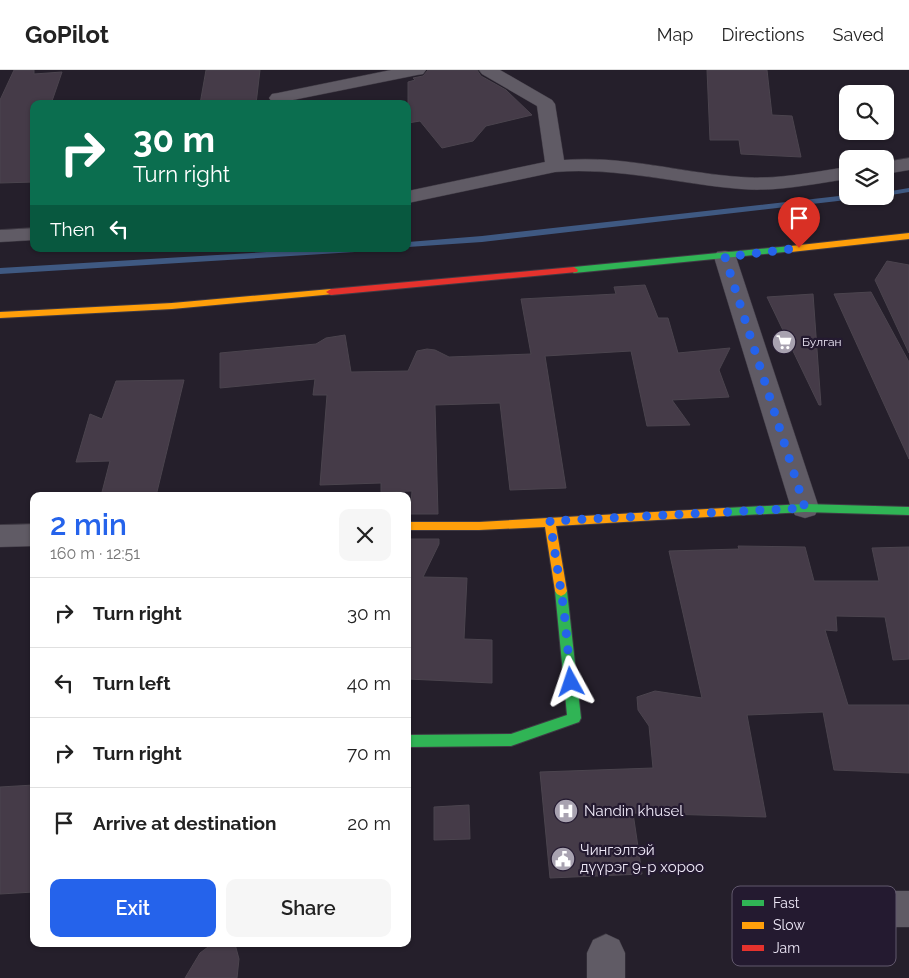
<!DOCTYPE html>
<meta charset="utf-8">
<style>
:root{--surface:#fff;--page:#f6f6f6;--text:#222;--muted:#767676;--line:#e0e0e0;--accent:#2563eb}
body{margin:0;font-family:Raleway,sans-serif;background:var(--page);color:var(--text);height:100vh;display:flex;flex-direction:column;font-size:19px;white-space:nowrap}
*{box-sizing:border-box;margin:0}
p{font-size:16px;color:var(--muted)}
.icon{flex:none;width:28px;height:28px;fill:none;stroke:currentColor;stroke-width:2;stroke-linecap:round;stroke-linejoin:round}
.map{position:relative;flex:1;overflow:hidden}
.details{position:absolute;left:30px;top:422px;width:381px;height:455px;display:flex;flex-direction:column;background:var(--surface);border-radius:10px;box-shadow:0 1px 4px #0004}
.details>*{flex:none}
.banner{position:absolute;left:30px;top:30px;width:381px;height:152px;border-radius:10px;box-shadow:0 1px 4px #0004;background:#0b6e4f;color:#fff;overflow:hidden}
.controls{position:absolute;left:839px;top:15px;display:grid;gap:10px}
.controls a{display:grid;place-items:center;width:55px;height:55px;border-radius:10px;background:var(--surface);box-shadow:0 1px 4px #0004;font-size:25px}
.pin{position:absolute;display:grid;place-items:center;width:42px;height:42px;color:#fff;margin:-51px -21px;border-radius:50% 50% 50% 0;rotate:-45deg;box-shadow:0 0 5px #0007}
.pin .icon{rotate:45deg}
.me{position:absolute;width:55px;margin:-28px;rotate:355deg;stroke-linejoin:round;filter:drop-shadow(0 0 4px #0008)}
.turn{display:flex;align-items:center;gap:18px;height:105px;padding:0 20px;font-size:22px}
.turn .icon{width:65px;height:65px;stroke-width:2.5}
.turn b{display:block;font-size:35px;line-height:42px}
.then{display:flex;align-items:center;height:48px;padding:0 20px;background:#0003;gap:10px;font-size:19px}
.round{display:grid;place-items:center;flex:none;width:52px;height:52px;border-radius:10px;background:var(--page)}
.head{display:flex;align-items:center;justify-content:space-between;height:85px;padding:0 20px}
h1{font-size:30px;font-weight:600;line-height:38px;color:var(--accent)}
.primary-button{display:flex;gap:10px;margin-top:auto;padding:10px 20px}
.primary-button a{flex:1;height:58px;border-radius:10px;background:var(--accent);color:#fff;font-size:20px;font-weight:600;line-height:58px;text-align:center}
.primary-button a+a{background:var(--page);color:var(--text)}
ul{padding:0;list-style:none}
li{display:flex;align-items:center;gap:15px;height:70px;padding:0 20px;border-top:1px solid var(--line)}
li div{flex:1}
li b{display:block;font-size:19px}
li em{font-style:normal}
header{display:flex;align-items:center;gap:30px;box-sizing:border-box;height:70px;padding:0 25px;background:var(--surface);border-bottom:1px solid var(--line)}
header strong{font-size:24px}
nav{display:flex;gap:28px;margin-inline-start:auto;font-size:18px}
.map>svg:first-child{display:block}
</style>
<header>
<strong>GoPilot</strong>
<nav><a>Map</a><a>Directions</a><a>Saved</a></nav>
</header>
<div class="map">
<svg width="909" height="908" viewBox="0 0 909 908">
<rect width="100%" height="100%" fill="#251f2b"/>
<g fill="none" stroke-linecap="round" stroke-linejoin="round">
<!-- stream -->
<path fill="#3f5982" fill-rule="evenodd" d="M909 118V122L885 126H884L885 122Z
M848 125 868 126 864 128 482 172 408 177V172L482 166Z
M317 179H359L355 182 0 204V198Z"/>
</g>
<!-- building -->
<path fill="#453b48" stroke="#4b444e" d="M14 0H34V4L62 2 51 34H34V112L0 113V30Z
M206 0H260L256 34H200Z
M428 0H477L481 6 506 20 532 45 486 56 473 71 442 78 420 51 408 53V12L415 10 413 8 423 6Z
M707 0H767L772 45 792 46 801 87 741 84 739 70H710Z
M887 191 909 195V283L875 210Z
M645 215 658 248H668L678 283 730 278 719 300 729 327 672 330 690 355 647 356 631 281 545 286 566 418 510 420 500 333 435 335 438 444H410L412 421 381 422V413L320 415 327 325H313L315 309 220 318V283L316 274 326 268 345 265 351 302 408 301 417 281 427 279 435 280 449 287 531 284 521 229 616 224 614 217Z
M871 222 909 292V389L834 224Z
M813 224 821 335H819L767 227Z
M184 310 156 426H101L110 391 76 392 90 344 102 349 116 311Z
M409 469H439V474L423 507 467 508 464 569 492 570V613L408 609Z
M738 476 805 477 814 511H879L872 478 909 477V589L893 590 885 547 836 546 837 561 825 560 848 635H909V703L834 700 823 642 747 645 766 747 633 743 642 804 550 808 540 702 653 698 649 656 638 640 637 627 655 621 702 628 669 481 739 479Z
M34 715V822L0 824V717Z
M469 735 470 769 434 770V737Z
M212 874H235L239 889 237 908H185L200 883Z"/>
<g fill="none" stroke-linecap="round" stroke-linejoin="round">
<!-- street casing -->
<g stroke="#3f3a44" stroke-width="1">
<path id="street" d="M391 0H426L423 4 417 5 278 33 272 32 269 28 272 24 278 23Z
M479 0H500L552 30 555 34 564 90C624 85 682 103 741 107 777 110 812 102 848 97V109C812 114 777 122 741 119 678 114 619 97 555 102L408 133V121L545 92 537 36 482 4Z
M909 88V100L885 104V92Z
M34 158V170L0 172V160Z
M725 181 733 182 736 187 819 438 815 445 805 448 795 445 791 438 714 187 717 182Z
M34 454V476L0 477V455Z
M866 821H909V857H866L853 852 848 839 853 826Z
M606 864 619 870 625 883V908H587V883L593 870Z"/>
</g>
<!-- fast casing -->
<g stroke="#3f3a44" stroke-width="2">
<path id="fast" d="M791 176 795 179 794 181 574 203 570 200 574 197Z
M805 434 909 437V445L805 442 725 446 719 442 725 438Z
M561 516 565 518 567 521 581 648 579 652 511 676 408 677V665L511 664 567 645 555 521 557 518Z"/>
</g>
<!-- slow casing -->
<g stroke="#3f3a44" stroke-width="2">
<path id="slow" d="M909 163V169L791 182 787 179 791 176Z
M331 219 334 220V224L172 239 0 248V242L172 233Z
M725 438 731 442 725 446 556 456 567 521 565 524 561 526 557 524 555 521 545 457 479 460H408V452H479Z"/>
</g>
<!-- jam casing -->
<g stroke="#3f3a44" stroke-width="2">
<path id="jam" d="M574 197 578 200 577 202 331 225 326 222 331 219Z"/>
</g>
<!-- street -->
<use href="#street" fill="#605b65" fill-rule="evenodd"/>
<!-- fast -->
<use href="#fast" fill="#30b455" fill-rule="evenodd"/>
<!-- slow -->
<use href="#slow" fill="#ff9f0a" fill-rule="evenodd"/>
<!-- jam -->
<use href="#jam" fill="#e5322d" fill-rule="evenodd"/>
</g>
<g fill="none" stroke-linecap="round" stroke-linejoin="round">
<!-- route -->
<path stroke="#2563eb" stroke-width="9" stroke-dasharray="0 16.2" d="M571 612 564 540 550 451 805 438 725 187 799 178"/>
</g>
<!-- icons -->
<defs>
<g id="supermarket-disc" transform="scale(1.25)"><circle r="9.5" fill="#a8a2b0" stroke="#241a30"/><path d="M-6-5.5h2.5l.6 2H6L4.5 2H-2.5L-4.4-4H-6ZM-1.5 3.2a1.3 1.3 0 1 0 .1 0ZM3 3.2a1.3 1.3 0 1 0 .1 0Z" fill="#fff"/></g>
<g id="hospital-disc" transform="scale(1.25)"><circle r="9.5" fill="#a8a2b0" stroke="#241a30"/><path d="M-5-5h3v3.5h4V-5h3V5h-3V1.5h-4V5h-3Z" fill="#fff"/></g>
<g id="civic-disc" transform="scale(1.25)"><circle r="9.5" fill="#a8a2b0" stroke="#241a30"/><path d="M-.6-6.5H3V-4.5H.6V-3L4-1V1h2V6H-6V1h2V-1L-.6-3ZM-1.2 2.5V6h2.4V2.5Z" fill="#fff"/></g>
</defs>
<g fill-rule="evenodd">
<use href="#supermarket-disc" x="784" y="272"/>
<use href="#hospital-disc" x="566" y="741"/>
<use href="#civic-disc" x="563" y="789"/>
</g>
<g text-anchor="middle" stroke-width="4.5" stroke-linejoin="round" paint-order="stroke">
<!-- poi labels -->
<g font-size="12" fill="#efe9f8" stroke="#241a30" text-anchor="start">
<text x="802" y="276">Булган</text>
</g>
<!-- near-poi labels -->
<g font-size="15" fill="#efe9f8" stroke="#241a30" text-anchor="start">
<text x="584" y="746">Nandin khusel</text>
<text x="580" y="785">Чингэлтэй<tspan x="580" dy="17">дүүрэг 9-р хороо</tspan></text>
</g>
</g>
<!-- legend -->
<rect x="732" y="816" width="164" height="80" rx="8" fill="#241a30" stroke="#61586c" stroke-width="1"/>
<rect x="742" y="830" width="22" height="6" fill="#30b455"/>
<rect x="742" y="852" width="22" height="7" fill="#ff9f0a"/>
<rect x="742" y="875" width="22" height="6" fill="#e5322d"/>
<g font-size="14" fill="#efe9f8">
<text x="773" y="838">Fast</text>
<text x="773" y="860">Slow</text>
<text x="773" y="883">Jam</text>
</g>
</svg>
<div class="controls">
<a><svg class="icon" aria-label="search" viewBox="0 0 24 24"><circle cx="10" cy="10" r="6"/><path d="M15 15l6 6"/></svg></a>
<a><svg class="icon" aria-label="layers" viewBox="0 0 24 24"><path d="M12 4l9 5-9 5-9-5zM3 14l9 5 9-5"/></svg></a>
</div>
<div class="pin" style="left:799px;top:178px;background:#d93025"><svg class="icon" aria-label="arrive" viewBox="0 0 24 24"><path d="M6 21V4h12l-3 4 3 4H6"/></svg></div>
<svg class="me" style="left:571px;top:612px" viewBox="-20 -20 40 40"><path d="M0-17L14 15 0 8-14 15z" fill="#2563eb" stroke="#fff" stroke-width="4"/></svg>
<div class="banner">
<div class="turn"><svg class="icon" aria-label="right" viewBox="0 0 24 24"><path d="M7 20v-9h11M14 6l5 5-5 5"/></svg><div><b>30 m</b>Turn right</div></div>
<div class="then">Then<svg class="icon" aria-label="left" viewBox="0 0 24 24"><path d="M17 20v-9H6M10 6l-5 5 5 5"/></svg></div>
</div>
<section class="details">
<div class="head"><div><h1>2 min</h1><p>160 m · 12:51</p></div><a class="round"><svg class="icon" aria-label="close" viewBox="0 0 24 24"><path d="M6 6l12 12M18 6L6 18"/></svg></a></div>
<ul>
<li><svg class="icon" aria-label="right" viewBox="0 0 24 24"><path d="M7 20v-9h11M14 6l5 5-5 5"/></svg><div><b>Turn right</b></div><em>30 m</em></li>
<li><svg class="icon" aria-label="left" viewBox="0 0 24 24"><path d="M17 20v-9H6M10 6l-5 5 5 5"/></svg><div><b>Turn left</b></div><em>40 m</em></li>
<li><svg class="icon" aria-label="right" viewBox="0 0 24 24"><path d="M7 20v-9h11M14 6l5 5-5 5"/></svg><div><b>Turn right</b></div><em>70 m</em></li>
<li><svg class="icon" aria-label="arrive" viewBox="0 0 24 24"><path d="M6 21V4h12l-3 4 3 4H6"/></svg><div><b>Arrive at destination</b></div><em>20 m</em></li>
</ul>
<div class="primary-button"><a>Exit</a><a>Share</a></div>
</section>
</div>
